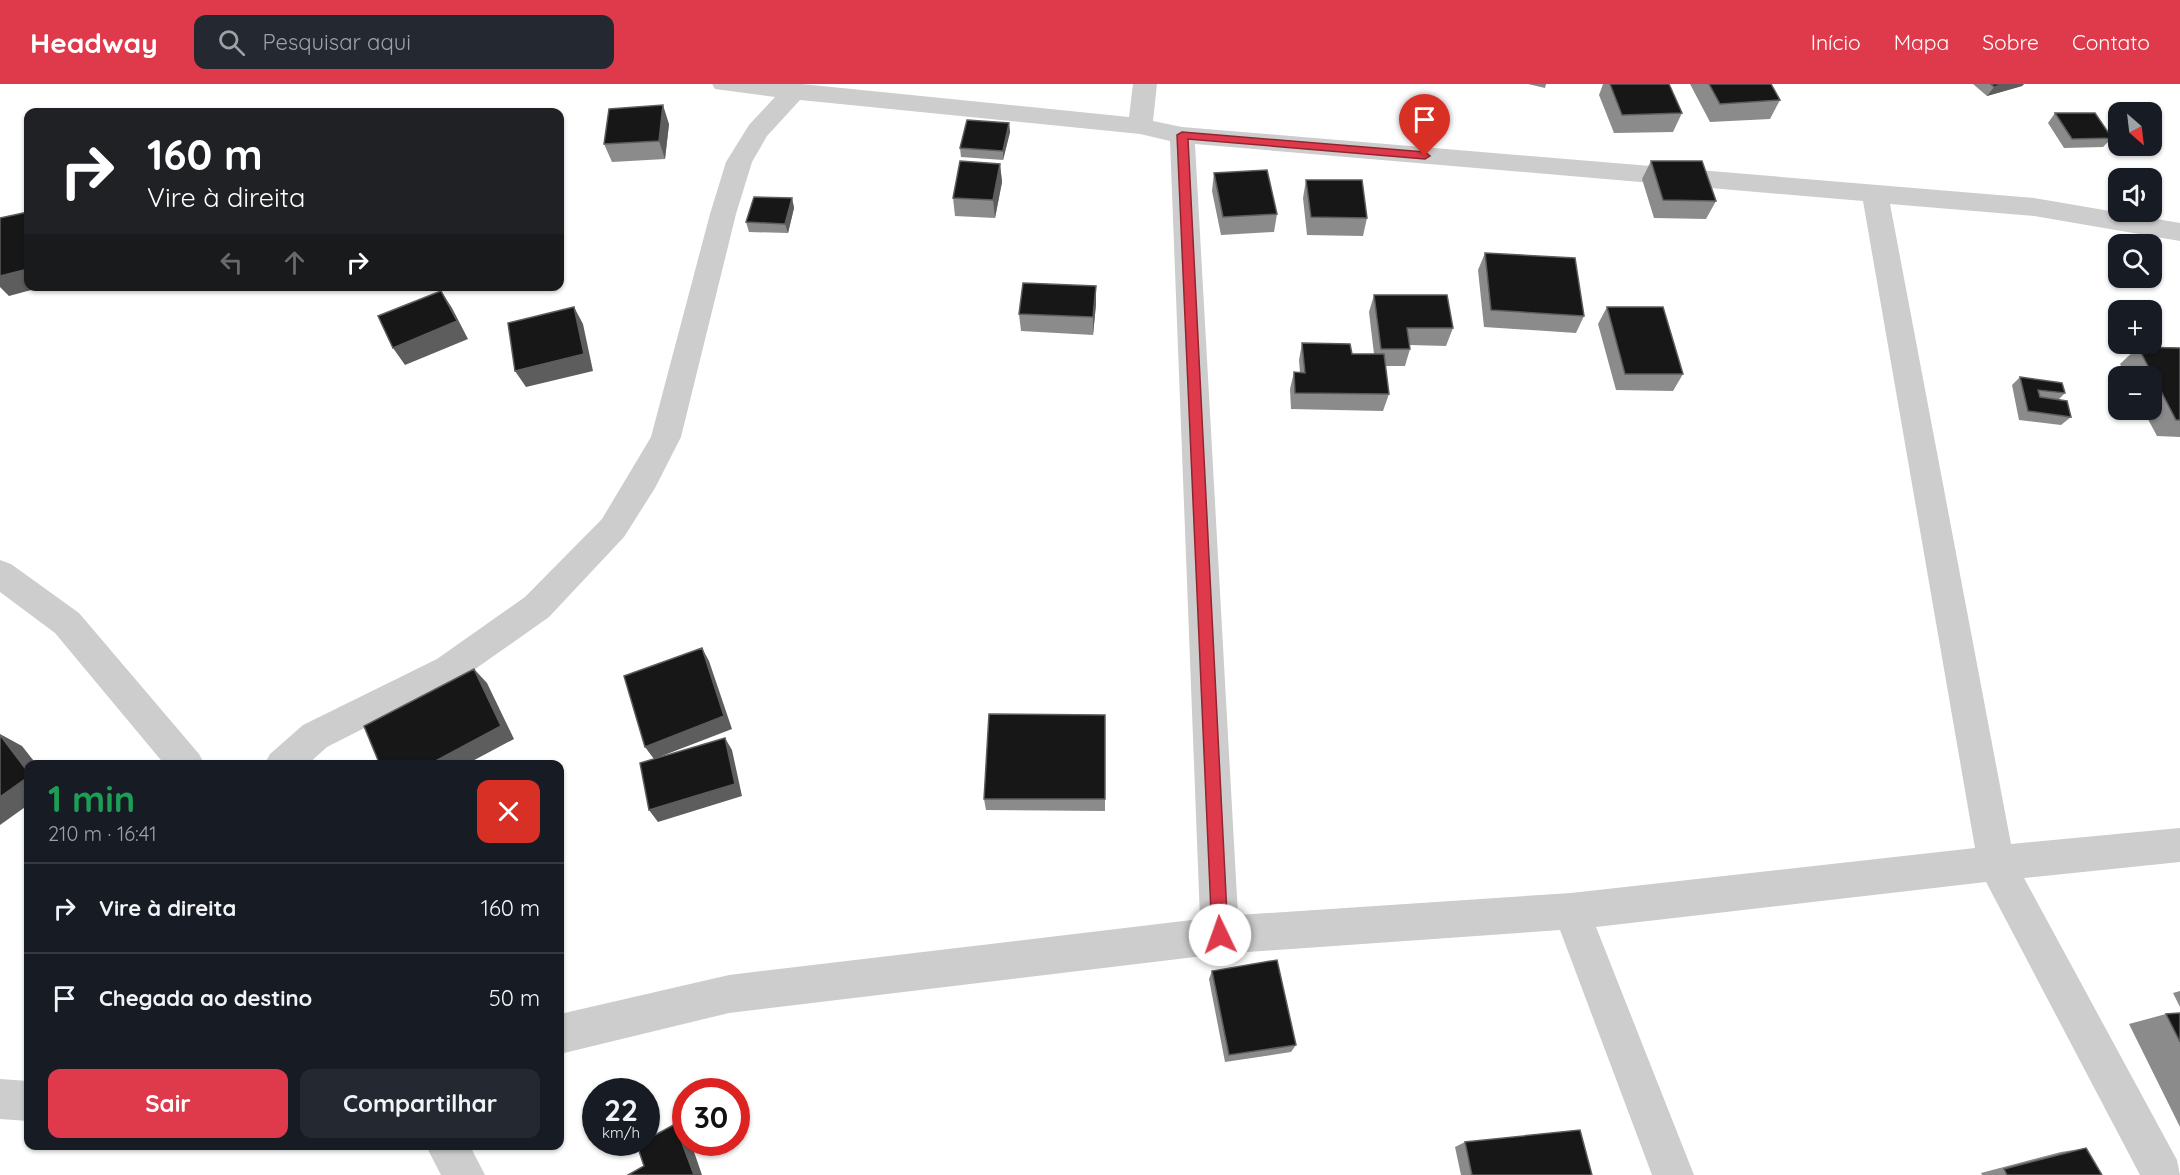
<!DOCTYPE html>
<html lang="pt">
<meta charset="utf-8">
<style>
:root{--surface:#171b24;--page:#242831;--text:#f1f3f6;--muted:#9ea1a6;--line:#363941;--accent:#df3a4b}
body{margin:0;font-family:Quicksand,sans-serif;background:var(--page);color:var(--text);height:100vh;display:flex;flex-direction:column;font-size:22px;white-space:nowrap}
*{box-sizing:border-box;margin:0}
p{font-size:20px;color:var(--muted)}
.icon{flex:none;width:33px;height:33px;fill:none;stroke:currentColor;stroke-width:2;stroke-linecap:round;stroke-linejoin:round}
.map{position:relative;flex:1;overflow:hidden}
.side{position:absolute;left:24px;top:676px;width:540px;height:390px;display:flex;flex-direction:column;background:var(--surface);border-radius:12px;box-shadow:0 2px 4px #0004}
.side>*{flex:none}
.banner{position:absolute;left:24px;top:24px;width:540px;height:183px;border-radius:12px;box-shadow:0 2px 4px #0004;background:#202124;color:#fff;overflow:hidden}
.needle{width:39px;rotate:152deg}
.tools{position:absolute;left:2108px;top:18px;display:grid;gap:12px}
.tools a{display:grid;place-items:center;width:54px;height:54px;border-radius:12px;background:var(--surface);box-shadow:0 2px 4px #0004;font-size:30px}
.speed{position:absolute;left:582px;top:994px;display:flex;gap:12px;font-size:30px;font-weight:700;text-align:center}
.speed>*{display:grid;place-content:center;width:78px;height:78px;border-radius:50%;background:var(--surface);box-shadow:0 2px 4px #0004;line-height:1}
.speed small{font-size:15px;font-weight:400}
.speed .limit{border:9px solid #d22;background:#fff;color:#111}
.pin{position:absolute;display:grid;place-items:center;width:51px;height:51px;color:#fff;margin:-62px -26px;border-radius:50% 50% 50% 0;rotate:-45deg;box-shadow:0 0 6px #0007}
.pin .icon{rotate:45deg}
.me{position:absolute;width:66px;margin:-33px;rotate:357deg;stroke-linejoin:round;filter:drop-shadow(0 0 4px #0008)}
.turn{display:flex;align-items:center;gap:21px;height:126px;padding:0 24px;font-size:27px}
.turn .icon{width:78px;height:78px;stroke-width:2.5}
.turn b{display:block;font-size:42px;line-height:51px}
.lanes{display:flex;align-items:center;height:57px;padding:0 24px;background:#0003;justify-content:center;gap:30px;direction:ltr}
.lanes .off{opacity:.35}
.round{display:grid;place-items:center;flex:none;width:63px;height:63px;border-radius:12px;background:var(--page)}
.overview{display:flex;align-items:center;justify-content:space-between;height:102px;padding:0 24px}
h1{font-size:36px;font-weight:800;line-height:45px;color:#1e9e55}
.primary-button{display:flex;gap:12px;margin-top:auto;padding:12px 24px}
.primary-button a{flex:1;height:69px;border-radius:12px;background:var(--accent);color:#fff;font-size:24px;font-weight:800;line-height:69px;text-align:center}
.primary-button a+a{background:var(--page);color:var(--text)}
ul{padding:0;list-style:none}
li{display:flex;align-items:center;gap:18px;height:90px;padding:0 24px;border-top:2px solid var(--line)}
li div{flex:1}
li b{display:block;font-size:22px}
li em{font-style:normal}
header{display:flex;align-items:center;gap:36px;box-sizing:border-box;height:84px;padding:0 30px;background:var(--accent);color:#fff}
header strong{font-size:28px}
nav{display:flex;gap:33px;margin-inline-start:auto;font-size:21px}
.search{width:420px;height:54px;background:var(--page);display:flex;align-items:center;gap:15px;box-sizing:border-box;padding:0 21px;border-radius:12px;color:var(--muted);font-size:22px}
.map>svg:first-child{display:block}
</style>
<header>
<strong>Headway</strong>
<div class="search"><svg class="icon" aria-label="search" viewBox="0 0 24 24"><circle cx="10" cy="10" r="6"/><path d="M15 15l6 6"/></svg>Pesquisar aqui</div>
<nav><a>Início</a><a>Mapa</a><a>Sobre</a><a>Contato</a></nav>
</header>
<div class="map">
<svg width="2180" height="1091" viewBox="0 0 2180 1091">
<rect width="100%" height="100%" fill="#fff"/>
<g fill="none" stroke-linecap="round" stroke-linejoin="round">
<!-- minor -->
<path fill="#cdcdcd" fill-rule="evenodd" d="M712 0H802L1129 33 1133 0H1157L1153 37 1182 43 2034 114 2180 139V157L2034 132 1890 120 2011 760 2180 744V778L2024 794 2177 1076 2180 1091H2140L1986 798 1596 843 1694 1091H1652L1560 846 1220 870 729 929 560 970V930L729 891 1200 835 1170 57 1140 50 800 16 767 52 752 78 736 130 681 353 655 404 624 453 549 533 461 595 327 663 307 681H264L270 670 303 641 437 575 525 513 602 435 651 353 710 130 726 78 749 41 775 13 715 5ZM1195 60 1863 117 1975 764 1571 809 1238 831Z
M0 476 11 480 79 529 199 670 205 681H165L55 549 0 508Z
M0 995 28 997V1037L0 1035Z
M426 1062H470L485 1091H441Z"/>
</g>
<!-- wall -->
<path fill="#8b8b8b" d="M1528 0H1546L1545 4Z
M1603 0H1669L1682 29 1673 48 1614 49 1599 11Z
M1690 0H1771L1780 16 1770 35 1710 38Z
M1973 0H2024L2022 2 1987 12Z
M2055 29 2112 54 2103 63 2064 64 2048 39Z
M1009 39 1010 48 1003 76 961 73 960 64Z
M669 40 665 75 612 78 604 60Z
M1651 77 1716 117 1706 135 1654 134 1642 95Z
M1000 80 1002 98 995 134 955 132 953 114Z
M1214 89 1277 130 1274 148 1221 151 1212 107Z
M1306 96 1367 134 1363 152 1307 151 1303 114Z
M792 114 794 124 788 149 749 148 746 138Z
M1485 169 1584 232 1576 249 1484 243 1478 186Z
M1096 202V220L1093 251 1021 247 1019 230Z
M1374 211 1453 244 1446 262 1410 261V265L1405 282H1385L1389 310 1383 327 1291 325 1290 305 1294 288 1300 289 1299 276 1302 259 1352 270H1374L1369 228Z
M1607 223 1683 290 1673 307 1616 306 1598 240Z
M2138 263 2180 264V353L2157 352 2143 326H2151V292H2126L2120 280Z
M2020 293 2065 309 2058 316 2071 333 2061 341 2019 336 2012 301Z
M1105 631V727L986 726 984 715Z
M1212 887 1296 961 1291 968 1225 978 1209 895Z
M2180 907V923L2173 909Z
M2180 929V1043L2129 940 2166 930Z
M1465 1058 1592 1091H1461L1455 1063Z
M2086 1064 2102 1091H1982L1981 1089 2061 1068Z"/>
<!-- shaded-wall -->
<path fill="#5d5d5d" d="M2004 0H2024L2022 2 1987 12 1994 3Z
M663 21 669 40 665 75 659 57Z
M1009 39 1010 48 1003 76V67Z
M1000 80 1002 98 995 134 993 116Z
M792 114 794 124 788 149 785 140Z
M28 185V202H46L9 212 0 203V192Z
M1096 202V220L1093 251V233Z
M441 207 452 224 468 255 405 281 393 264Z
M574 223 583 240 593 287 526 303 515 287Z
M702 564 709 577 732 645 654 675 645 663Z
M474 585 487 599 514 655 465 681H428Z
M0 650 22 662 37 681H28V688Z
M725 654 732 666 742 712 658 738 649 726Z
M28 693V721L0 741V713Z
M675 1040 685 1045 686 1059H691L702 1091H694Z"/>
<!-- building -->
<path fill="#171717" stroke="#5d5d5d" stroke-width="1.5" d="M1610 0H1669L1682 29 1622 31Z
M1709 0H1771L1780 16 1720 20Z
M1991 0H2004L1994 3Z
M663 21 659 57 604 60 609 25Z
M2055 29H2095L2112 54 2072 55Z
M967 36 1009 39 1003 67 960 64Z
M960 77 1000 80 993 116 953 114Z
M1651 77H1702L1716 117 1663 116Z
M1267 86 1277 130 1223 133 1214 89Z
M1306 96H1362L1367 134 1311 133Z
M754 113 792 114 785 140 746 138Z
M28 128V185L0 192V134Z
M1485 169 1575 174 1584 232 1491 226Z
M1023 199 1096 202 1093 233 1019 230Z
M441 207 457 237 393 264 378 232Z
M1374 211H1447L1453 244H1407L1410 265H1381Z
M574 223 584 270 515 287 508 239Z
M1607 223H1663L1683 290H1625Z
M1302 259 1350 260 1352 270H1384L1389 310 1295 309 1294 288 1305 289Z
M2138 263 2180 264V336H2176Z
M2020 293 2062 299 2065 309 2038 306 2040 313 2067 317 2071 333 2028 327Z
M702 564 724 632 645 663 624 592Z
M474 585 501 642 428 681H380L364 642Z
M989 630 1105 631V715H984Z
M0 651 28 688V693L0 713Z
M725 654 735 700 649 726 640 679Z
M1277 876 1296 961 1229 971 1212 887Z
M2180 929V958L2166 930Z
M675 1040 694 1091H628L644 1082 637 1061 640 1059H646V1056Z
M1580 1046 1592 1091H1472L1465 1058Z
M2086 1064 2102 1091H2007L2004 1085Z"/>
<!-- route -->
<path fill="#df3a4b" stroke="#912631" stroke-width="1.5" d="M1182 48 1425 68 1430 72 1425 75 1188 55 1228 851 1225 856 1220 859 1214 856 1212 851 1177 51Z"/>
</svg>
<div class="tools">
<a><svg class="needle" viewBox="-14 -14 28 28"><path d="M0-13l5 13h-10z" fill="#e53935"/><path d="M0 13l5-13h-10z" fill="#9ea1a6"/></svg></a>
<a><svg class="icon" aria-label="sound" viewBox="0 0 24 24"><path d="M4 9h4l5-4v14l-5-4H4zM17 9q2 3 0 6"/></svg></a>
<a><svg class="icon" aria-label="search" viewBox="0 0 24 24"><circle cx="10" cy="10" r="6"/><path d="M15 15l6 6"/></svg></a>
<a>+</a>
<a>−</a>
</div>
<div class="speed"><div>22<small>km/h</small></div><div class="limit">30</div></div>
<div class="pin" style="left:1425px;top:72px;background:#d93025"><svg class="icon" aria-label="arrive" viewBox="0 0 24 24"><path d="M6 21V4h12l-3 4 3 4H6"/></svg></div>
<svg class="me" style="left:1220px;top:851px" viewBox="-20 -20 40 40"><circle r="19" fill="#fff"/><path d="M0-13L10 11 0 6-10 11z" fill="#df3a4b"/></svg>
<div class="banner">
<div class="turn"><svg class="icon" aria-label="right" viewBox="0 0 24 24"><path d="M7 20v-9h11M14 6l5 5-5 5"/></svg><div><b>160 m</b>Vire à direita</div></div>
<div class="lanes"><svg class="icon off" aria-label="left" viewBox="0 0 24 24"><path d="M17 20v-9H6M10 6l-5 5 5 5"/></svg><svg class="icon off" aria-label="ahead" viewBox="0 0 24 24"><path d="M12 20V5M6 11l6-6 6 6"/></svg><svg class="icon" aria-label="right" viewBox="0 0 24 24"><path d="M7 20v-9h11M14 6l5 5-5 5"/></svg></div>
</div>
<section class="side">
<div class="overview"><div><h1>1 min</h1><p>210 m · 16:41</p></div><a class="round" style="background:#d93025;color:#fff"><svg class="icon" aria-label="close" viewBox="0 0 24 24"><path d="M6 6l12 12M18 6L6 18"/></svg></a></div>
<ul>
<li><svg class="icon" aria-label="right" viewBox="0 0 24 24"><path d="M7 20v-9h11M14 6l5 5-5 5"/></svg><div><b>Vire à direita</b></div><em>160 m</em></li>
<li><svg class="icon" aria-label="arrive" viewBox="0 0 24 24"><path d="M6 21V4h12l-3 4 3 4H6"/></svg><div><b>Chegada ao destino</b></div><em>50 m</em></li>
</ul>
<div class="primary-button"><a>Sair</a><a>Compartilhar</a></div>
</section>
</div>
